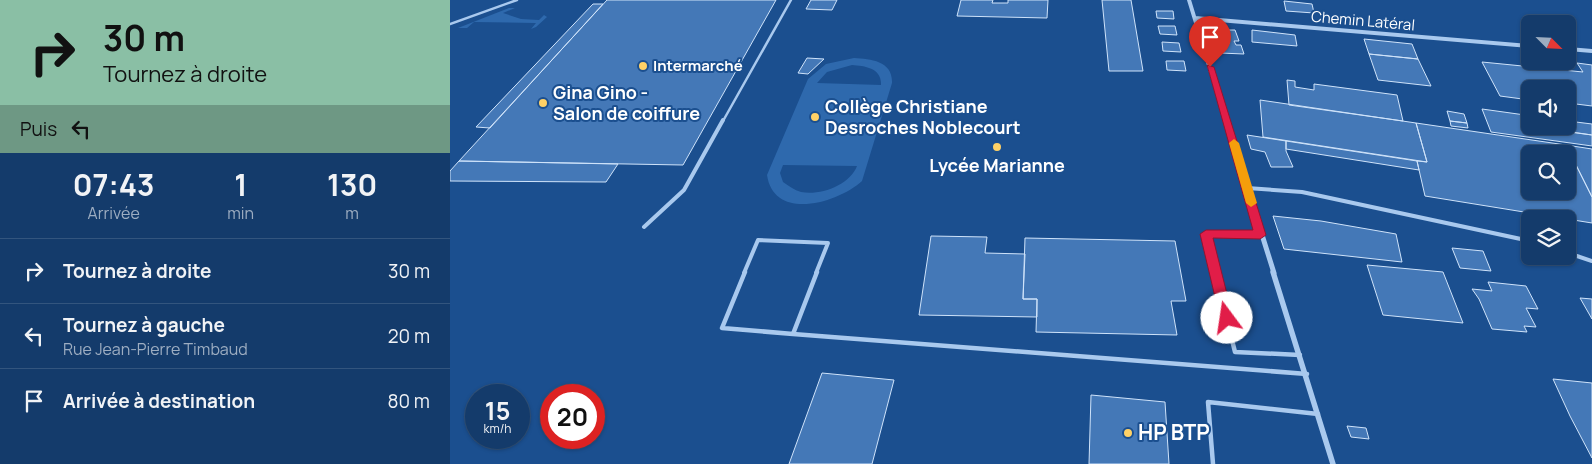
<!DOCTYPE html>
<html lang="fr">
<meta charset="utf-8">
<style>
:root{--surface:#143b6b;--page:#1d4271;--text:#f1f3f6;--muted:#9dadc1;--line:#33557e}
body{margin:0;font-family:Manrope,sans-serif;background:var(--page);color:var(--text);height:100vh;display:flex;flex-direction:column;font-size:19px;white-space:nowrap}
*{box-sizing:border-box;margin:0}
p{font-size:16px;color:var(--muted)}
.icon{flex:none;width:28px;height:28px;fill:none;stroke:currentColor;stroke-width:2;stroke-linecap:round;stroke-linejoin:round}
.map{position:relative;flex:1;overflow:hidden}
.details{display:flex;flex-direction:column;background:var(--surface);width:450px}
.details>*{flex:none}
.top-card{background:#8abfa5;color:#111;overflow:hidden}
.needle{width:32px;rotate:114deg}
.tools{position:absolute;left:1071px;top:15px;display:grid;gap:10px}
.tools a{display:grid;place-items:center;width:55px;height:55px;border-radius:8px;background:var(--surface);box-shadow:0 1px 4px #0004,0 0 0 1px var(--line);font-size:25px}
.speed{position:absolute;left:15px;top:384px;display:flex;gap:10px;font-size:25px;font-weight:700;text-align:center}
.speed>*{display:grid;place-content:center;width:65px;height:65px;border-radius:50%;background:var(--surface);box-shadow:0 1px 4px #0004,0 0 0 1px var(--line);line-height:1}
.speed small{font-size:12px;font-weight:400}
.speed .limit{border:8px solid #d22;background:#fff;color:#111}
.pin{position:absolute;display:grid;place-items:center;width:42px;height:42px;color:#fff;margin:-51px -21px;border-radius:50% 50% 50% 0;rotate:-45deg;box-shadow:0 0 5px #0007}
.pin .icon{rotate:45deg}
.me{position:absolute;width:55px;margin:-28px;rotate:346deg;stroke-linejoin:round;filter:drop-shadow(0 0 4px #0008)}
.turn{display:flex;align-items:center;gap:18px;height:105px;padding:0 20px;font-size:22px}
.turn .icon{width:65px;height:65px;stroke-width:2.5}
.turn b{display:block;font-size:35px;line-height:42px}
.then{display:flex;align-items:center;height:48px;padding:0 20px;background:#0003;gap:10px;font-size:19px}
.eta{display:flex;justify-content:space-evenly;align-items:center;height:85px;text-align:center}
.eta b{font-size:30px;font-weight:700;line-height:35px}
ul{padding:0;list-style:none}
li{display:flex;align-items:center;gap:15px;height:65px;padding:0 20px;border-top:1px solid var(--line)}
li div{flex:1}
li b{display:block;font-size:19px}
li em{font-style:normal}
main{display:flex;flex:1;min-height:0}
.map>svg:first-child{display:block}
</style>
<main>
<section class="details">
<div class="top-card">
<div class="turn"><svg class="icon" aria-label="right" viewBox="0 0 24 24"><path d="M7 20v-9h11M14 6l5 5-5 5"/></svg><div><b>30 m</b>Tournez à droite</div></div>
<div class="then">Puis<svg class="icon" aria-label="left" viewBox="0 0 24 24"><path d="M17 20v-9H6M10 6l-5 5 5 5"/></svg></div>
</div>
<div class="eta">
<div><b>07:43</b><p>Arrivée</p></div>
<div><b>1</b><p>min</p></div>
<div><b>130</b><p>m</p></div>
</div>
<ul>
<li><svg class="icon" aria-label="right" viewBox="0 0 24 24"><path d="M7 20v-9h11M14 6l5 5-5 5"/></svg><div><b>Tournez à droite</b></div><em>30 m</em></li>
<li><svg class="icon" aria-label="left" viewBox="0 0 24 24"><path d="M17 20v-9H6M10 6l-5 5 5 5"/></svg><div><b>Tournez à gauche</b><p>Rue Jean-Pierre Timbaud</p></div><em>20 m</em></li>
<li><svg class="icon" aria-label="arrive" viewBox="0 0 24 24"><path d="M6 21V4h12l-3 4 3 4H6"/></svg><div><b>Arrivée à destination</b></div><em>80 m</em></li>
</ul>
</section>
<div class="map">
<svg width="1142" height="464" viewBox="0 0 1142 464">
<rect width="100%" height="100%" fill="#1b4f8f"/>
<!-- green -->
<path fill="#2e69ad" fill-rule="evenodd" d="M59 8H65L53 13 71 19 89 20 94 15 97 17 86 27 81 29 86 23 24 22 17 28H8Z
M404 58C421 59 443 61 442 83L412 181C388 203 324 222 317 175L358 79 376 64ZM402 65C415 66 432 68 431 85L367 83 377 72ZM333 165 406 166H407C400 185 370 196 351 192 344 190 339 186 333 182L330 173Z"/>
<!-- building -->
<path fill="#4478b7" stroke="#cfe3fa" fill-rule="evenodd" d="M157 0H326L233 165 9 161Z
M361 0H387L382 10 356 9Z
M511 0H543L542 3H558V0H598L597 18 507 16Z
M652 0H681L693 71H659Z
M834 1 862 4 864 13 836 11Z
M143 4H153L40 128 26 127Z
M706 11H723L724 19 707 18Z
M708 26H725L727 35 710 34Z
M770 30H785L789 41H784L786 45H791L794 54 770 53 767 44H779L778 41H773Z
M802 30 845 35 847 46 802 42Z
M914 39 962 44 968 59 919 54Z
M712 42 729 43 731 52 713 51Z
M919 54 968 59 981 86 928 80Z
M357 58 374 59 358 74 348 73Z
M716 61H734L736 71 717 70Z
M1032 62 1133 72 1127 63 1142 65V106L1118 103V89H1080V100L1050 96Z
M837 80 845 81V87L864 90V84L947 95 953 121 839 105Z
M810 100 966 123 977 162 813 137Z
M1032 109 1075 115 1081 127 1142 135V146L1041 132Z
M997 111 1014 114 1017 123 1000 121Z
M1000 121 1017 123 1018 128 1001 126Z
M1118 121 1142 124V135L1081 126H1118Z
M966 123 1116 145 1142 197V223L975 196 967 161 977 162ZM1080 154H1118V191H1080Z
M797 135 836 141V151L843 167H821L815 152 801 149Z
M836 141 967 161 969 170 836 149Z
M1116 145 1142 149V197Z
M9 161 168 164 156 182 0 181V171Z
M823 216 871 221 946 234 952 262 834 249Z
M481 236 537 237 535 253 575 254 573 299H587V317L469 315Z
M575 238 725 241 736 301H721L727 335 586 332 587 299H573Z
M1002 248 1033 251 1041 271 1010 268Z
M917 265 993 272 1013 323 933 315Z
M1038 282 1076 286 1088 309 1076 308 1086 327 1074 326 1077 332 1042 329 1029 299 1022 289 1042 291Z
M1130 298 1142 299V319Z
M372 373 444 380 422 464H339Z
M1103 379 1142 383V458L1120 416Z
M641 395 715 402 719 464H639Z
M897 426 916 428 919 439 901 437Z"/>
<g fill="none" stroke-linecap="round" stroke-linejoin="round">
<!-- service-far2 -->
<path stroke="#a9c9ee" stroke-width="2.5" d="M0 24 67 0
M273 121 341 0"/>
<!-- service-far1 -->
<path stroke="#a9c9ee" stroke-width="4" d="M797 188 852 192 1080 241
M194 227 234 190 273 120
M1118 253 1142 261
M294 273 308 240 378 243 366 273
M766 273 756 234 810 235"/>
<!-- service -->
<path stroke="#a9c9ee" stroke-width="4.5" d="M295 272 272 328 343 334
M765 272 785 352 850 355
M343 334 857 374
M343 334 367 272
M763 464 758 402 868 414"/>
<!-- minor-far2 -->
<path stroke="#a9c9ee" stroke-width="4" d="M739 0 776 121
M745 18 1080 46
M1118 49 1142 51"/>
<!-- minor-far1 -->
<path stroke="#a9c9ee" stroke-width="5" d="M776 120 824 273"/>
<!-- minor -->
<path stroke="#a9c9ee" stroke-width="5.5" d="M823 272 883 464"/>
</g>
<!-- route -->
<path fill="#e11d48" stroke="#92132f" d="M757 65 764 67 816 235 810 239 763 238 783 318 777 323 770 318 750 234 756 230H803Z"/>
<!-- slow -->
<path fill="#f59e0b" d="M784 139 789 143 807 203 801 207 796 203 779 143Z"/>
<!-- markers -->
<g fill="#ffd166" stroke="#1b4f8f" stroke-width="2">
<circle cx="193" cy="66" r="5"/>
<circle cx="93" cy="103" r="5"/>
<circle cx="365" cy="117" r="5"/>
<circle cx="547" cy="147" r="5"/>
<circle cx="678" cy="433" r="5"/>
</g>
<g text-anchor="middle" stroke-width="4" stroke-linejoin="round" paint-order="stroke">
<!-- far-street labels -->
<g font-size="15" fill="#fff" stroke="#1b4f8f">
<text transform="translate(913 21) rotate(5)" y="5">Chemin Latéral</text>
</g>
<!-- far-poi labels -->
<g font-size="15" font-weight="bold" fill="#fff" stroke="#1b4f8f" text-anchor="start">
<text x="203" y="71">Intermarché</text>
</g>
<!-- poi labels -->
<g font-size="18" font-weight="bold" fill="#fff" stroke="#1b4f8f" text-anchor="start">
<text x="103" y="99">Gina Gino -<tspan x="103" dy="21">Salon de coiffure</tspan></text>
<text x="375" y="113">Collège Christiane<tspan x="375" dy="21">Desroches Noblecourt</tspan></text>
<text x="547" y="172" text-anchor="middle">Lycée Marianne</text>
</g>
<!-- near-poi labels -->
<g font-size="21" font-weight="bold" fill="#fff" stroke="#1b4f8f" text-anchor="start">
<text x="688" y="440">HP BTP</text>
</g>
</g>
</svg>
<div class="tools">
<a><svg class="needle" viewBox="-14 -14 28 28"><path d="M0-13l5 13h-10z" fill="#e53935"/><path d="M0 13l5-13h-10z" fill="#9dadc1"/></svg></a>
<a><svg class="icon" aria-label="sound" viewBox="0 0 24 24"><path d="M4 9h4l5-4v14l-5-4H4zM17 9q2 3 0 6"/></svg></a>
<a><svg class="icon" aria-label="search" viewBox="0 0 24 24"><circle cx="10" cy="10" r="6"/><path d="M15 15l6 6"/></svg></a>
<a><svg class="icon" aria-label="layers" viewBox="0 0 24 24"><path d="M12 4l9 5-9 5-9-5zM3 14l9 5 9-5"/></svg></a>
</div>
<div class="speed"><div>15<small>km/h</small></div><div class="limit">20</div></div>
<div class="pin" style="left:760px;top:67px;background:#d93025"><svg class="icon" aria-label="arrive" viewBox="0 0 24 24"><path d="M6 21V4h12l-3 4 3 4H6"/></svg></div>
<svg class="me" style="left:777px;top:318px" viewBox="-20 -20 40 40"><circle r="19" fill="#fff"/><path d="M0-13L10 11 0 6-10 11z" fill="#e11d48"/></svg>
</div>
</main>
